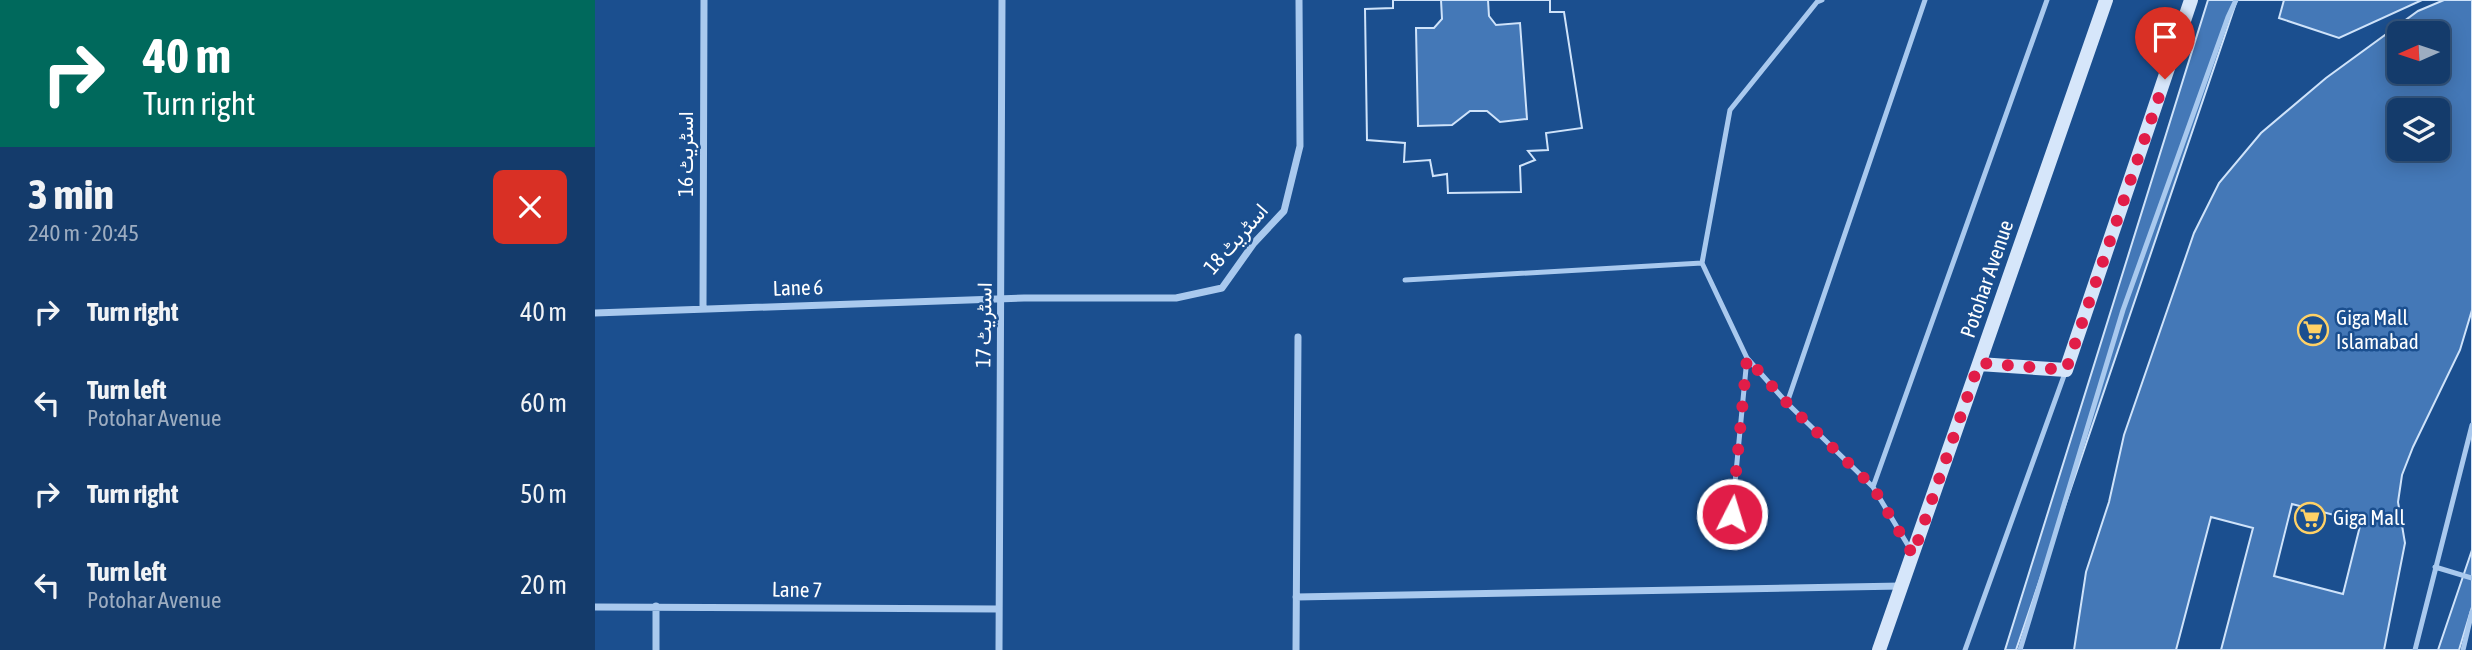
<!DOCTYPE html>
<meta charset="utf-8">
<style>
:root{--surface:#143b6b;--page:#214673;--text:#f1f3f6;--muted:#9dadc1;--line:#33557e}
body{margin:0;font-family:"Asap Condensed",Vazirmatn,sans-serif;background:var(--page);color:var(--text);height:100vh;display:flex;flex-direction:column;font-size:26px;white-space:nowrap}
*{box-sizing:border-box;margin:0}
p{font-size:23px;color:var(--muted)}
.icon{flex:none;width:38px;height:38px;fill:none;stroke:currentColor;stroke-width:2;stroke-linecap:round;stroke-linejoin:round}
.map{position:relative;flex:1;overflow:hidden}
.details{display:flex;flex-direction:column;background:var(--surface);width:595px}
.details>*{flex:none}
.guide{background:#00695c;color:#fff;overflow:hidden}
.needle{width:46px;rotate:267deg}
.fabs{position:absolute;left:1792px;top:21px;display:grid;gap:14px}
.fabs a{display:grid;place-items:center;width:63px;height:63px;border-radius:10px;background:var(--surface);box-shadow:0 4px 18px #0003,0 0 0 2px var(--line);font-size:35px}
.pin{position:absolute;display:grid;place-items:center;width:60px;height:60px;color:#fff;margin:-72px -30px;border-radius:50% 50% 50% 0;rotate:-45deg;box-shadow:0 0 7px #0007}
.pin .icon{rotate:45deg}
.me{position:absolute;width:77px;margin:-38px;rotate:5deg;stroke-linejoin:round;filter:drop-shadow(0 0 5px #0008)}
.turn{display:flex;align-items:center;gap:24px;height:147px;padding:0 28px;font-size:32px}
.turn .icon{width:91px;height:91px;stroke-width:2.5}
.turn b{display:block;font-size:49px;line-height:60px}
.round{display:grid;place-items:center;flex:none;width:74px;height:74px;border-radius:10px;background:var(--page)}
.summary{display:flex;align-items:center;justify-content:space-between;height:119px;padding:0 28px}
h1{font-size:42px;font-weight:700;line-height:52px}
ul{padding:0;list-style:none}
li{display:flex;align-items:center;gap:21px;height:91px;padding:0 28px}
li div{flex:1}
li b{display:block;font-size:26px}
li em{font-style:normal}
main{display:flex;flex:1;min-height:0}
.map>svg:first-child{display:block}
</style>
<main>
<section class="details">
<div class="guide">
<div class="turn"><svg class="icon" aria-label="right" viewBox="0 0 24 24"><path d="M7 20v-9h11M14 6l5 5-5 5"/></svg><div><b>40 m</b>Turn right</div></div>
</div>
<div class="summary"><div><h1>3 min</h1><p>240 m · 20:45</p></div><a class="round" style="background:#d93025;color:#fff"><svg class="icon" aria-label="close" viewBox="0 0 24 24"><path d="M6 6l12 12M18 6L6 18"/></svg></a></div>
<ul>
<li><svg class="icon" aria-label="right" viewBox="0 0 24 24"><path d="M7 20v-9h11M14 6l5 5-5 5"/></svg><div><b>Turn right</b></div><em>40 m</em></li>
<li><svg class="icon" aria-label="left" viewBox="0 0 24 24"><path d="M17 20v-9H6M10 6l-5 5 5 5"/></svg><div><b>Turn left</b><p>Potohar Avenue</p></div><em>60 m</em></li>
<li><svg class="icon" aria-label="right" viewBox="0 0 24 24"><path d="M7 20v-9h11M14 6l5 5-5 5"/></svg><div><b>Turn right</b></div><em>50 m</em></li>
<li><svg class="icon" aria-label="left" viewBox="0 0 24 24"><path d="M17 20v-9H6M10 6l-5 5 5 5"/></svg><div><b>Turn left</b><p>Potohar Avenue</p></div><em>20 m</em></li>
</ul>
</section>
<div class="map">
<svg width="1877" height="650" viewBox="0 0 1877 650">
<rect width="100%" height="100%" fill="#1b4f8f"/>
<!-- building -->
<path fill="#4478b7" stroke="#cfe3fa" stroke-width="2" fill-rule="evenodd" d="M798 0H846L847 19 839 28H821L823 126 857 125 875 111H892L905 122 932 119 925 23 901 25 894 16 893 0H955V12H969L987 128 951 133 953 150 933 151 940 160 925 166 926 192 853 193 852 174 838 176 835 160 809 162 810 143 772 140 770 9 798 8Z
M798 0H955V12H969L987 128 951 133 953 150 933 151 940 160 925 166 926 192 853 193 852 174 838 176 835 160 809 162 810 143 772 140 770 9 798 8Z
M1613 0H1877V607L1864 650H1410ZM1804 33H1843V72H1804ZM1804 110H1843V149H1804Z
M1642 0H1877V550L1843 650H1421ZM1804 33H1843V72H1804ZM1804 110H1843V149H1804Z
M1689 0H1827L1744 38 1684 18Z
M1849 0H1877V310L1865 350 1818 447 1807 475 1803 502 1810 543 1789 650H1479L1491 572 1514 502 1529 435 1599 233 1624 183 1666 133 1731 78 1823 11ZM1804 33H1843V72H1804ZM1804 110H1843V149H1804Z
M1697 504 1766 522 1748 594 1679 576Z
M1616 517 1658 528 1626 650H1581Z"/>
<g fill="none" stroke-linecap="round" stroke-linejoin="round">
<!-- lane -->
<path stroke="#a9c9ee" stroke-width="5" d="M1227 0 1222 2 1135 110 1107 263 1152 358 1192 403 1278 487 1317 552
M810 280 1107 263
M1192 403 1330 0
M1278 487 1452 0
M1137 514 1152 358
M1840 567 1877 578
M1370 650 1470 373
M1425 650 1528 310 1633 17 1641 0
M1820 650 1877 425
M1868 650 1877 612"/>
<!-- street -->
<path stroke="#a9c9ee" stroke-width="7" d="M108 309 109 0
M0 313 429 298H581L627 288 659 243 689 211 705 146 704 0
M701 597 1306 586
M0 607 403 609
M61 650V606
M404 650 407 0
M701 650 703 337"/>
<!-- secondary -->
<path stroke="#d6e6fa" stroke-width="14" d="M1384 364 1471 370 1596 0
M1284 650 1511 0"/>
</g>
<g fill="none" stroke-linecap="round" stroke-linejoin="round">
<!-- route -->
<path stroke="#e11d48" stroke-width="12" stroke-dasharray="0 21.6" d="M1137 514 1152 358 1192 403 1278 487 1318 555 1384 363 1471 370 1570 79"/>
</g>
<!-- icons -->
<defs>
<g id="supermarket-ring" transform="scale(1.575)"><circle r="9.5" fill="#1b4f8f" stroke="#ffd166" stroke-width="1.5"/><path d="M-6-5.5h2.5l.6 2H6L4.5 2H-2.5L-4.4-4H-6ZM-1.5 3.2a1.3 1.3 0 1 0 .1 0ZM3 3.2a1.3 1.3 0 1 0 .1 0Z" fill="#ffd166"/></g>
</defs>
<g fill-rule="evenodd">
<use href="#supermarket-ring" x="1718" y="330"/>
<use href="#supermarket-ring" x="1715" y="518"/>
</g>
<g text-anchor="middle" stroke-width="5" stroke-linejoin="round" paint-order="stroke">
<!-- street labels -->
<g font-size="21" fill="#fff" stroke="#1b4f8f">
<text transform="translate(91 154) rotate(-90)" y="7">اسٹریٹ 16</text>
<text transform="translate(641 239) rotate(-49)" y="7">اسٹریٹ 18</text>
<text transform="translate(1392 279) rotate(-71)" y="7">Potohar Avenue</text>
<text transform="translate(203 288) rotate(-2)" y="7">Lane 6</text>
<text transform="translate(389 325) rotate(-89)" y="7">اسٹریٹ 17</text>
<text transform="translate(202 590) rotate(1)" y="7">Lane 7</text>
</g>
<!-- poi labels -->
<g font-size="21" fill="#fff" stroke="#1b4f8f" text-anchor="start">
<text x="1741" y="325">Giga Mall<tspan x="1741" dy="24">Islamabad</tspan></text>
<text x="1738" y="525">Giga Mall</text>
</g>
</g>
</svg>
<div class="fabs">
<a><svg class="needle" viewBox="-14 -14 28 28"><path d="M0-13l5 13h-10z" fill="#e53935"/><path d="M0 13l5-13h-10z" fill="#9dadc1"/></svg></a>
<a><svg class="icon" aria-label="layers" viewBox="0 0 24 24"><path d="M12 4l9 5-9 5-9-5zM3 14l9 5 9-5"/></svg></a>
</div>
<div class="pin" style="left:1570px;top:79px;background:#d93025"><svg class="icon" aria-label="arrive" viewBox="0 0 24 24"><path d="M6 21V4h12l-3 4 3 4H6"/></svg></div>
<svg class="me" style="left:1137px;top:514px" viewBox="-20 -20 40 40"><circle r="17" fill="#e11d48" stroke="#fff" stroke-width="3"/><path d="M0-11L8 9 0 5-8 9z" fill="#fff"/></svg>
</div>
</main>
